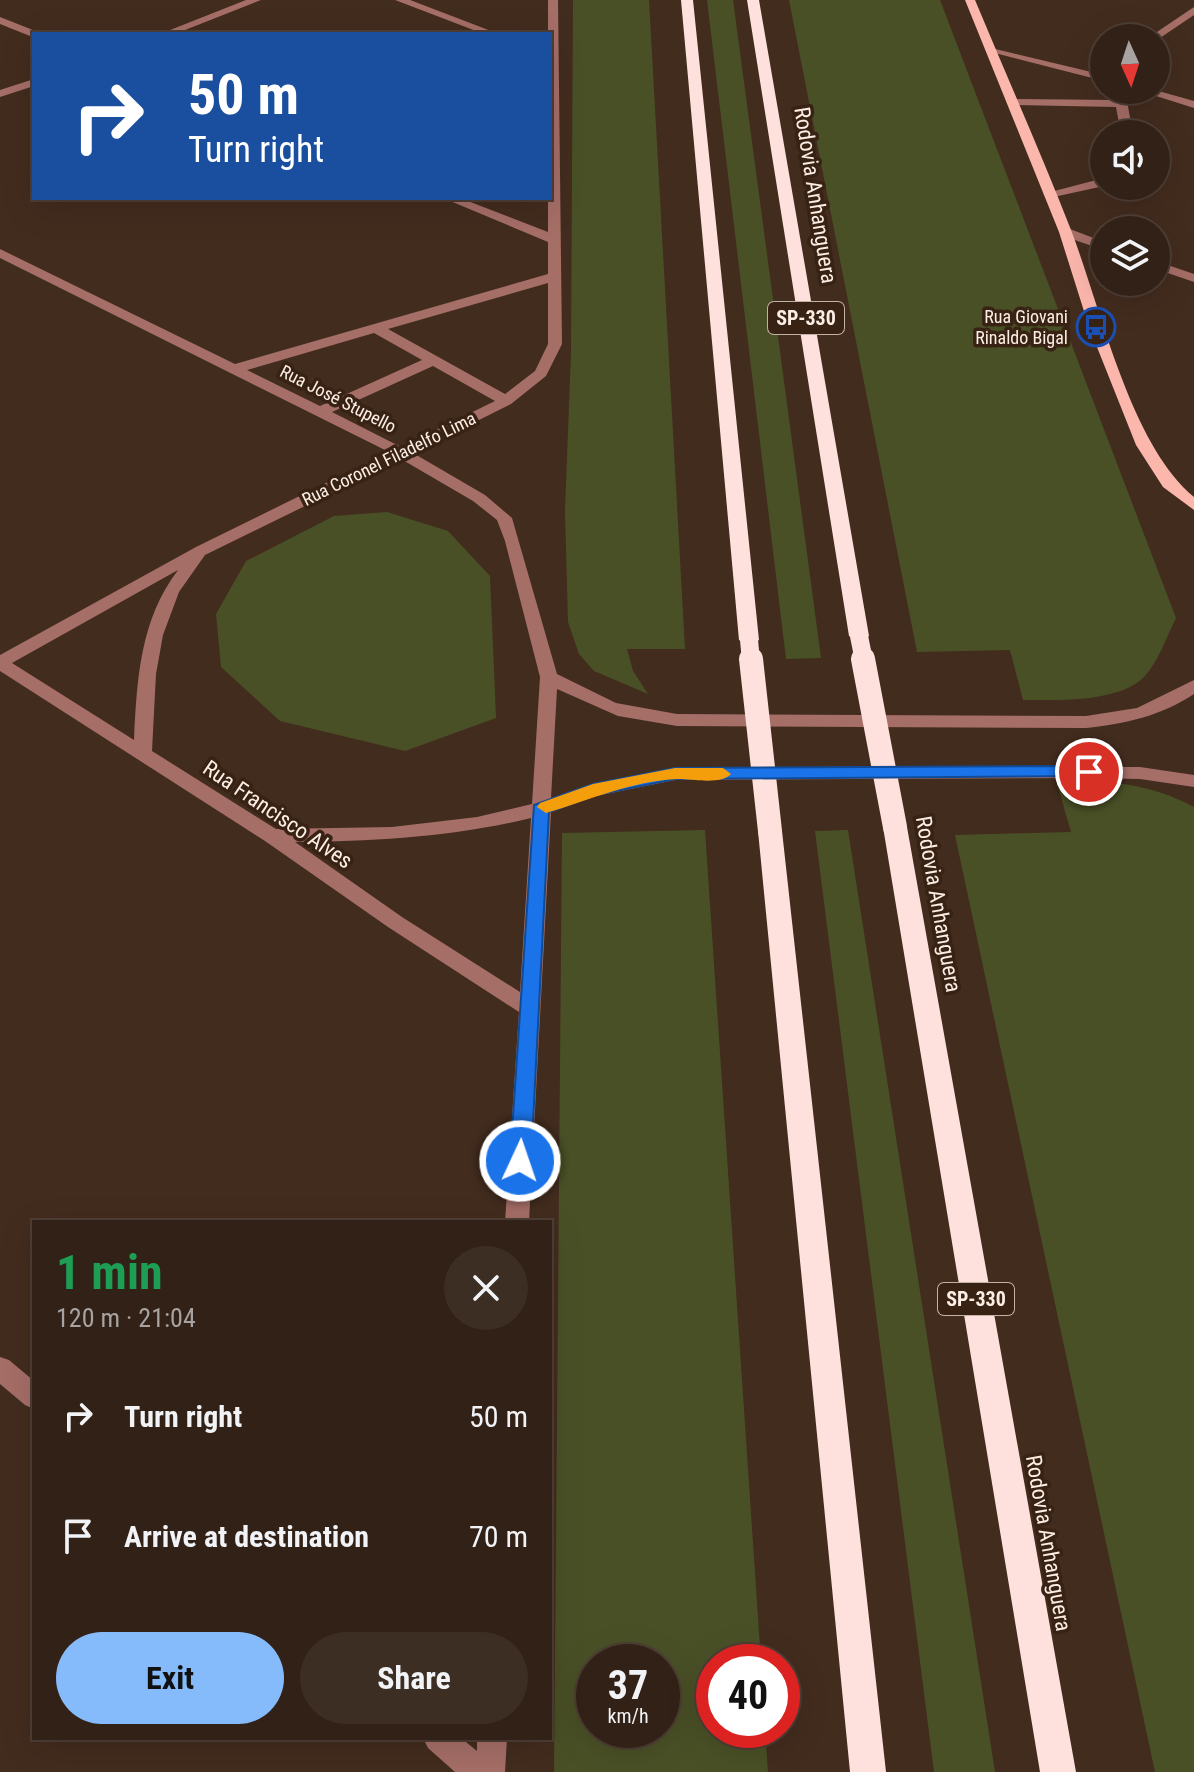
<!DOCTYPE html>
<meta charset="utf-8">
<style>
:root{--surface:#322116;--page:#3d2e23;--text:#f1f3f6;--muted:#a8a3a1;--line:#4d3e35;--accent:#86bbfb}
body{margin:0;font-family:"Roboto Condensed",sans-serif;background:var(--page);color:var(--text);height:100vh;display:flex;flex-direction:column;font-size:30px;white-space:nowrap}
*{box-sizing:border-box;margin:0}
p{font-size:26px;color:var(--muted)}
.icon{flex:none;width:44px;height:44px;fill:none;stroke:currentColor;stroke-width:2;stroke-linecap:round;stroke-linejoin:round}
.map{position:relative;flex:1;overflow:hidden}
.drawer{position:absolute;left:32px;top:1220px;width:520px;height:520px;display:flex;flex-direction:column;background:var(--surface);border-radius:0px;box-shadow:0 8px 32px #0002,0 0 0 2px var(--line)}
.drawer>*{flex:none}
.top-card{position:absolute;left:32px;top:32px;width:520px;height:168px;border-radius:0px;box-shadow:0 8px 32px #0002,0 0 0 2px var(--line);background:#1a4fa0;color:#fff;overflow:hidden}
.needle{width:52px;rotate:177deg}
.fabs{position:absolute;left:1090px;top:24px;display:grid;gap:16px}
.fabs a{display:grid;place-items:center;width:80px;height:80px;border-radius:50%;background:var(--surface);box-shadow:0 8px 32px #0002,0 0 0 2px var(--line);font-size:40px}
.speed{position:absolute;left:576px;top:1644px;display:flex;gap:16px;font-size:40px;font-weight:700;text-align:center}
.speed>*{display:grid;place-content:center;width:104px;height:104px;border-radius:50%;background:var(--surface);box-shadow:0 8px 32px #0002,0 0 0 2px var(--line);line-height:1}
.speed small{font-size:20px;font-weight:400}
.speed .limit{border:12px solid #d22;background:#fff;color:#111}
.pin{position:absolute;display:grid;place-items:center;width:68px;height:68px;color:#fff;margin:-34px;border:4px solid #fff;border-radius:50%;box-shadow:0 2px 8px #0007}
.me{position:absolute;width:88px;margin:-44px;rotate:3deg;stroke-linejoin:round;filter:drop-shadow(0 0 6px #0008)}
.turn{display:flex;align-items:center;gap:28px;height:168px;padding:0 24px;font-size:36px}
.turn .icon{width:104px;height:104px;stroke-width:2.5}
.turn b{display:block;font-size:56px;line-height:68px}
.round{display:grid;place-items:center;flex:none;width:84px;height:84px;border-radius:42px;background:var(--page)}
.summary{display:flex;align-items:center;justify-content:space-between;height:136px;padding:0 24px}
h1{font-size:48px;font-weight:700;line-height:60px;color:#1e9e55}
.primary-button{display:flex;gap:16px;margin-top:auto;padding:16px 24px}
.primary-button a{flex:1;height:92px;border-radius:48px;background:var(--accent);color:#111;font-size:32px;font-weight:700;line-height:92px;text-align:center}
.primary-button a+a{background:var(--page);color:var(--text)}
ul{padding:0;list-style:none}
li{display:flex;align-items:center;gap:24px;height:120px;padding:0 24px}
li div{flex:1}
li b{display:block;font-size:30px}
li em{font-style:normal}
.map>svg:first-child{display:block}
</style>
<div class="map">
<svg width="1194" height="1772" viewBox="0 0 1194 1772">
<rect width="100%" height="100%" fill="#422c1e"/>
<!-- green -->
<path fill="#4a5026" fill-rule="evenodd" d="M573 0H649L685 649H627L633 671 648 694 594 671 579 654 568 622 565 511 571 352Z
M707 0H733L821 658 786 659Z
M789 0H940L1176 618C1167 636 1158 663 1143 678 1116 703 1057 700 1023 700L1010 650 917 652Z
M387 512 448 531 490 576 496 718 405 751 280 721 221 667 216 614 246 561 334 516Z
M1056 780C1105 780 1150 783 1194 807V1772H1155L955 835 1071 832Z
M705 830 761 1662H714V1730H765L768 1772H554L562 833ZM662 1662V1730H594V1662Z
M848 830 995 1772H934L815 831Z"/>
<g fill="none" stroke-linecap="round" stroke-linejoin="round">
<!-- minor -->
<path fill="#a56e67" fill-rule="evenodd" d="M246 0H261L175 34H160Z
M395 0H410L499 34H484Z
M548 0H558L562 344 546 376 511 404 413 453 485 495 512 518 557 674 616 703 677 714 1086 716 1137 708 1194 680V694C1161 716 1125 724 1086 728L677 726 618 716 557 689 551 798 593 784 675 768 1140 767 1194 775V787L1140 779 1089 778 675 780 596 796 551 812 529 1222H505L519 1012 388 927 265 841 0 671V655L196 547 389 452 0 258V249L235 364 548 274V242L443 198H460L548 232ZM548 283V344L535 371 505 394 388 329ZM374 333 422 360 320 406 247 370ZM433 366 495 401 401 447 332 412ZM401 459 473 501 497 520 505 541 540 677 532 804 477 817 392 827 276 829 152 751 156 674 163 635 179 592 205 555ZM178 570C140 620 137 679 134 740L12 663ZM531 818 520 992 402 917 295 842C376 841 452 837 531 818Z
M1194 7V15L1157 40 1148 38Z
M0 17 38 32 39 34 30 36 0 24Z
M987 47 1104 75V81L987 51Z
M34 79V86L0 97V90Z
M1113 90H1125L1133 134H1121L1116 107 1012 105 1006 102 1012 99 1115 100Z
M1137 90H1155L1194 101V108Z
M1104 178V186L1049 198 1043 194Z
M1060 229H1070L1104 242V250L1060 235Z
M1156 261 1194 274V282L1156 269Z
M0 1357 9 1360 34 1381V1409L25 1405 0 1384Z
M423 1738H461L477 1751V1738H507L505 1772H455L428 1748Z"/>
<!-- major -->
<path fill="#fcb7ad" fill-rule="evenodd" d="M965 0H975C1007 77 1041 153 1071 230 1101 308 1130 444 1194 497V510L1163 487 1136 445 1089 327 1059 232Z"/>
<!-- highway -->
<path fill="#fee1dd" fill-rule="evenodd" d="M681 0H693L759 640 749 646 739 640Z
M747 0H759L869 636 859 642 849 636Z
M895 819 903 821 907 827 1076 1772H1040L883 827 887 821Z
M770 823 778 825 782 831 886 1772H850L758 831 762 825Z"/>
<!-- highway-bridge-far1 -->
<path stroke="#fee1dd" stroke-width="18" d="M859 636 864 661
M749 640 751 661"/>
<!-- highway-bridge -->
<path stroke="#fee1dd" stroke-width="24" d="M751 659 770 831
M863 659 895 827"/>
</g>
<!-- route -->
<path fill="#1a73e8" stroke="#114b97" stroke-width="2" d="M1089 766 1095 768 1097 772 1095 776 675 779 596 795 549 812 531 1161 528 1167 520 1169 513 1167 510 1161 534 805 593 784 675 768Z"/>
<!-- slow -->
<path fill="#f59e0b" d="M675 768H723L731 774C721 785 693 779 678 779 631 781 590 800 546 813L537 807 540 803 593 784Z"/>
<!-- icons -->
<defs>
<g id="bus-ring" transform="scale(2)"><circle r="9.5" fill="#382214" stroke="#1a4fb4" stroke-width="1.5"/><path d="M-5-6H5V4H4V6H2V4H-2V6H-4V4H-5ZM-3.5-4V0h7V-4ZM-3.5 1.2v1.5H-2V1.2ZM2 1.2v1.5H3.5V1.2Z" fill="#1a4fb4"/></g>
</defs>
<g fill-rule="evenodd">
<use href="#bus-ring" x="1096" y="327"/>
</g>
<g text-anchor="middle" stroke-width="7" stroke-linejoin="round" paint-order="stroke">
<!-- far-poi labels -->
<g font-size="18" fill="#fdeee5" stroke="#382214" text-anchor="end">
<text x="1068" y="323">Rua Giovani<tspan x="1068" dy="21">Rinaldo Bigal</tspan></text>
</g>
<!-- far-street labels -->
<g font-size="18" fill="#fdeee5" stroke="#382214">
<text transform="translate(338 399) rotate(27)" y="6">Rua José Stupello</text>
<text transform="translate(389 459) rotate(-26)" y="6">Rua Coronel Filadelfo Lima</text>
</g>
<!-- shield labels -->
<g fill="#382214" stroke="#c2b1a6" stroke-width="2">
<rect x="768" y="302" width="76" height="32" rx="6"/>
<rect x="938" y="1283" width="76" height="32" rx="6"/>
</g>
<g font-size="20" font-weight="bold" fill="#fdeee5">
<text x="806" y="325">SP-330</text>
<text x="976" y="1306">SP-330</text>
</g>
<!-- street labels -->
<g font-size="22" fill="#fdeee5" stroke="#382214">
<text transform="translate(816 195) rotate(81)" y="8">Rodovia Anhanguera</text>
<text transform="translate(278 814) rotate(34)" y="8">Rua Francisco Alves</text>
<text transform="translate(939 904) rotate(80)" y="8">Rodovia Anhanguera</text>
<text transform="translate(1049 1543) rotate(80)" y="8">Rodovia Anhanguera</text>
</g>
</g>
</svg>
<div class="fabs">
<a><svg class="needle" viewBox="-14 -14 28 28"><path d="M0-13l5 13h-10z" fill="#e53935"/><path d="M0 13l5-13h-10z" fill="#a8a3a1"/></svg></a>
<a><svg class="icon" aria-label="sound" viewBox="0 0 24 24"><path d="M4 9h4l5-4v14l-5-4H4zM17 9q2 3 0 6"/></svg></a>
<a><svg class="icon" aria-label="layers" viewBox="0 0 24 24"><path d="M12 4l9 5-9 5-9-5zM3 14l9 5 9-5"/></svg></a>
</div>
<div class="speed"><div>37<small>km/h</small></div><div class="limit">40</div></div>
<div class="pin" style="left:1089px;top:772px;background:#d93025"><svg class="icon" aria-label="arrive" viewBox="0 0 24 24"><path d="M6 21V4h12l-3 4 3 4H6"/></svg></div>
<svg class="me" style="left:520px;top:1161px" viewBox="-20 -20 40 40"><circle r="17" fill="#1a73e8" stroke="#fff" stroke-width="3"/><path d="M0-11L8 9 0 5-8 9z" fill="#fff"/></svg>
<div class="top-card">
<div class="turn"><svg class="icon" aria-label="right" viewBox="0 0 24 24"><path d="M7 20v-9h11M14 6l5 5-5 5"/></svg><div><b>50 m</b>Turn right</div></div>
</div>
<section class="drawer">
<div class="summary"><div><h1>1 min</h1><p>120 m · 21:04</p></div><a class="round"><svg class="icon" aria-label="close" viewBox="0 0 24 24"><path d="M6 6l12 12M18 6L6 18"/></svg></a></div>
<ul>
<li><svg class="icon" aria-label="right" viewBox="0 0 24 24"><path d="M7 20v-9h11M14 6l5 5-5 5"/></svg><div><b>Turn right</b></div><em>50 m</em></li>
<li><svg class="icon" aria-label="arrive" viewBox="0 0 24 24"><path d="M6 21V4h12l-3 4 3 4H6"/></svg><div><b>Arrive at destination</b></div><em>70 m</em></li>
</ul>
<div class="primary-button"><a>Exit</a><a>Share</a></div>
</section>
</div>
